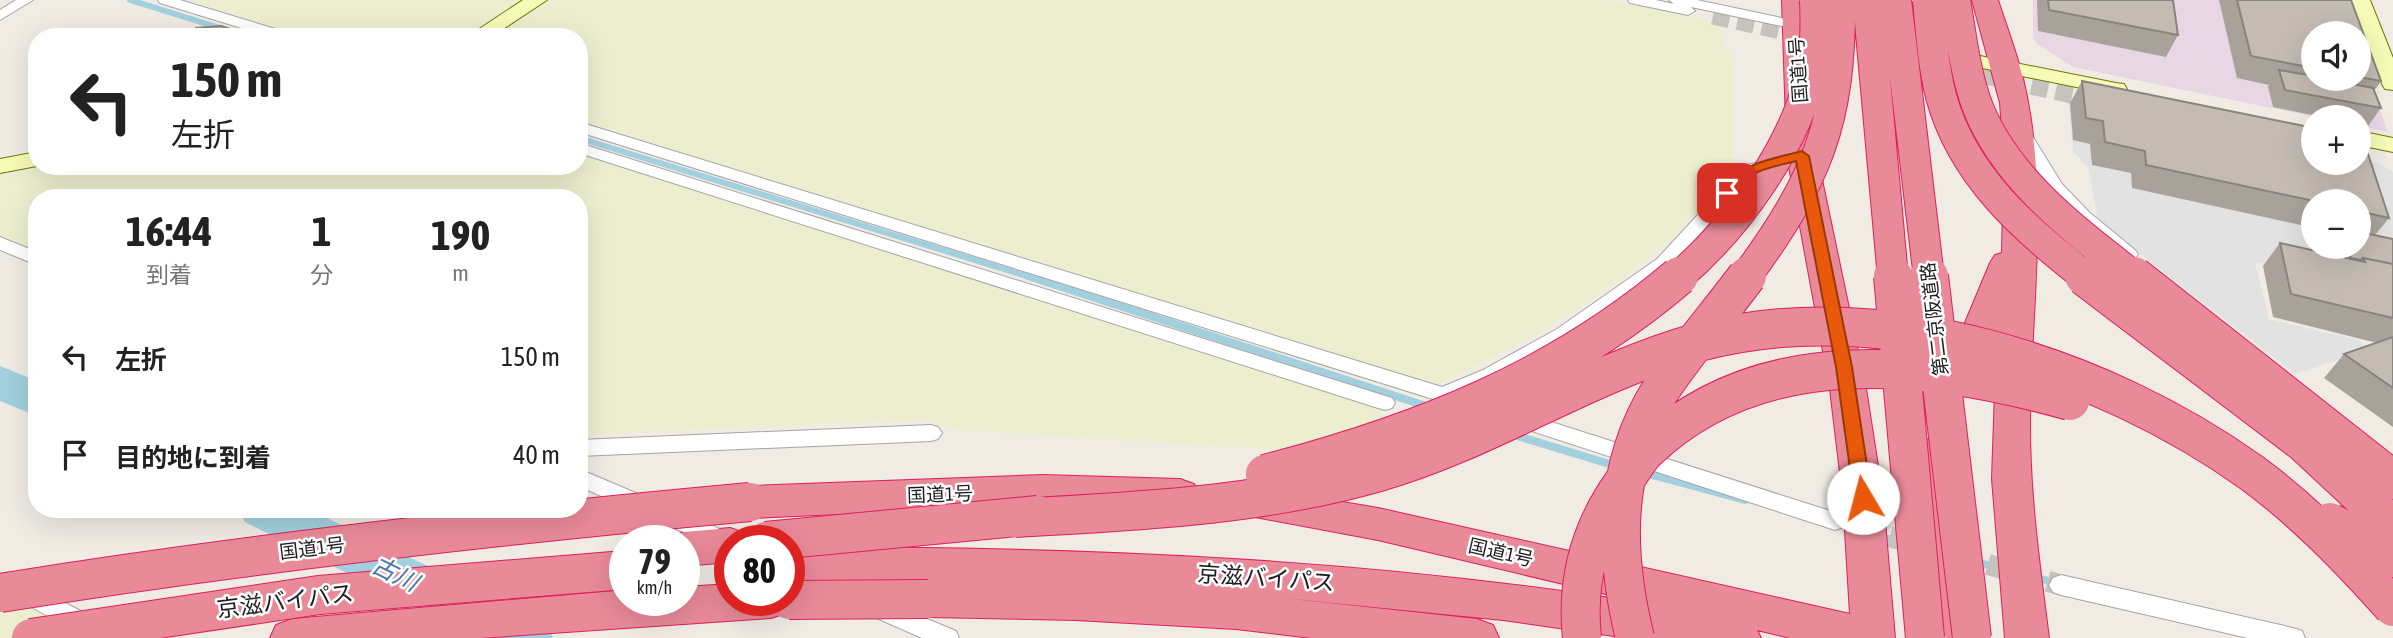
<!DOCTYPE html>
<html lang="ja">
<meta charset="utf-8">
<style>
:root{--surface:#fff;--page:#f6f6f6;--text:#222;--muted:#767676}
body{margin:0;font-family:"Asap Condensed","Noto Sans JP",sans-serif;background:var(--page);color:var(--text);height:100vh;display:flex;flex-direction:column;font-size:26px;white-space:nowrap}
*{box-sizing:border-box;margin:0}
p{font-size:23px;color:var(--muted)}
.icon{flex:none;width:38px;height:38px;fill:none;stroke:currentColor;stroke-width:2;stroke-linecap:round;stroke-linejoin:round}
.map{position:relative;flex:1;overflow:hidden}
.drawer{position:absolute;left:28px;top:189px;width:560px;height:329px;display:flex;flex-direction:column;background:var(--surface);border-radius:28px;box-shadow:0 7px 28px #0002}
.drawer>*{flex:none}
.top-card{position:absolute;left:28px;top:28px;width:560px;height:147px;border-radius:28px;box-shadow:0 7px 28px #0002;background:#fff;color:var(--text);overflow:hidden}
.fabs{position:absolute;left:2301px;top:21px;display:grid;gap:14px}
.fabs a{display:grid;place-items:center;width:70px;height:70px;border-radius:50%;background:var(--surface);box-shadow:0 7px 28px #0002;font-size:35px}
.speed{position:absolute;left:609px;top:525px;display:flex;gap:14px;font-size:35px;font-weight:700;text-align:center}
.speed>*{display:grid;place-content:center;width:91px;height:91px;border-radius:50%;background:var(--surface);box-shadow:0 7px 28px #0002;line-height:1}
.speed small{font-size:18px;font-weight:400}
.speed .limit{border:10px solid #d22;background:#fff;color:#111}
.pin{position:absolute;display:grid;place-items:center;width:60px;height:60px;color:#fff;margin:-30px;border-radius:14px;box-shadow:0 4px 10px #0006}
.me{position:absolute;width:77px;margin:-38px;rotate:352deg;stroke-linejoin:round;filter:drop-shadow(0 0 5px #0008)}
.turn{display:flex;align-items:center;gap:24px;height:147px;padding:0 28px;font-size:32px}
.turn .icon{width:91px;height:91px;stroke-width:2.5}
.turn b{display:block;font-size:49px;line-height:60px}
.eta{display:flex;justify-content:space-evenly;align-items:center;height:119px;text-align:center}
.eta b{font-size:42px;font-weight:700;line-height:49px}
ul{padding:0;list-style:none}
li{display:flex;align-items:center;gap:21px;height:98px;padding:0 28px}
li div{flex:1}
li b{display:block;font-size:26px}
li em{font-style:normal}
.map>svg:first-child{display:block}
</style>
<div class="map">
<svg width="2393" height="638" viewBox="0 0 2393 638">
<rect width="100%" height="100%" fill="#f0ece4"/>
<!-- industrial -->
<path fill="#e9d6e5" d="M2033 0H2340L2314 33V79H2359V53L2388 132 2359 126V117H2315L2073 67 2037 44 2033 37Z"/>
<!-- farmland -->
<path fill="#ecefcf" d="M187 0H529L470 37H305Z
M547 0H1609L1721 23 1722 40 1733 58 1734 166 1672 238 1620 281 1538 334 1436 386 579 121V37H488Z
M579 148 1389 396 1380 424 1278 450 952 430 920 420 579 435V198H37V256L0 241V175L45 166H579Z
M0 577 109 638H0Z"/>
<!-- parking -->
<path fill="#e2e2e2" d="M2068 98 2313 149 2314 163H2359V159L2378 163 2393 172V261L2359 247V201H2314V247H2321L2326 277 2255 262 2269 319 2361 341 2366 351 2295 374 2098 221 2089 169 2073 151Z"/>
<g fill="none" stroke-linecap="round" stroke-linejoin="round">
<!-- stream-far1 -->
<path stroke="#a3d0de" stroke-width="6" d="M130 0 223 29
M579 138 1033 278"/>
<!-- stream -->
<path stroke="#a3d0de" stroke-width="8" d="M1028 276 1429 407
M1511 434 1616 466
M1645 473 1745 500
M1878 536 1904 543
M1976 562 2009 571
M2034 577 2059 584"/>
<!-- river -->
<path fill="#a3d0de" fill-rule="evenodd" d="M0 366 37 381V416L0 401Z
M238 509H308L546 622 553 638H476L245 522Z"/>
<!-- street-tunnel-far1 -->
<path stroke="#c6c3bc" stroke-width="17" stroke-dasharray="17 8" stroke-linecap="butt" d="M1713 16 1881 53
M1958 70 2090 99"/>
<!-- street-tunnel -->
<path stroke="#c6c3bc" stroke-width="21" stroke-dasharray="21 10" stroke-linecap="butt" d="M1860 528 1922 546
M1958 556 2061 585"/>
<!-- street casing -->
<g stroke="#a5a5a5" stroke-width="2">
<path id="street" d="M16 0H33L0 20V10Z
M158 0H180L292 34 294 37H271L160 3Z
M1628 0H1656L1674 4 1669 0H1697L1796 21 1803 25 1796 29 1691 7 1695 11 1688 15 1630 3Z
M579 122 1442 387 1483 370 1557 329 1657 259 1743 166 1775 158 1783 163 1781 167 1755 174 1669 267 1571 339 1497 380 1464 394 1475 398 1478 403 1475 408 1468 410 579 132Z
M2025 132 2031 134 2062 184 2089 212 2135 250 2138 254 2135 258H2123C2079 223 2041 188 2017 137Z
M579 143 1392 398 1395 403 1392 408 1385 410 1378 408 579 153Z
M0 237 37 252V265L0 250Z
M1517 411 1843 515 1846 521 1843 527 1835 530 1510 424 1507 419 1510 414Z
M931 425 938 427 942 433 938 439 931 441 579 456V440Z
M579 469 650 499 653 505 650 511 642 514 634 511 579 486Z
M670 508 734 535 737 541H730V549L726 550 662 523 659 517 662 511Z
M2061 575 2293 628 2302 631 2305 638H2248L2061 595 2053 592 2049 585 2053 578Z
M27 583 96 619 99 626 96 633 87 636 78 633 19 600 15 593 19 586Z
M880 599 956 631 959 638H922L872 616 868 609 872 602Z"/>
</g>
<!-- secondary casing -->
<g stroke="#697902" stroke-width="2">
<path id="secondary" d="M523 0H547L491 37H467Z
M2350 0H2370L2393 58V90L2385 89 2382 84Z
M1945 49 2116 83 2124 84 2127 89 2124 94 2116 95 1938 59 1935 55 1938 51Z
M2359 131 2393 138V152L2359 145Z
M37 152V166L0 173V159Z"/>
</g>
<!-- highway casing -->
<g stroke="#df1f5c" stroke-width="2">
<path id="highway" d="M1782 0H1808L1817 156 1866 389 1883 498 1895 638H1790L1757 630 1761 638H1628L1503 620 1283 598 1477 619 1493 625 1499 638H1312L1236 629 1076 620 928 617 913 612 907 599 913 586 926 582 789 581V547C1076 547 1364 558 1648 604L1378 540 1239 514 1233 503 1239 492 1253 487 1378 508 1850 614 1843 498 1830 389 1787 156Z
M1972 0H1998C2009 34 2022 67 2028 102 2048 208 2030 319 2030 426 2030 497 2040 568 2049 638H2005L1992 479 1997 330 1975 382 1962 386 1949 382 1944 373 1990 263 1995 255 2002 253 2004 156 2000 103Z
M1940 435 1954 440 1959 450 1955 508 1971 638H1927C1922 588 1903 482 1926 440Z
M1042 475 1180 479 1194 484 1200 495 1194 506 1180 511 1042 505 750 518 736 513 730 502 736 491 750 486Z
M730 528 745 533 749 541H730V562L684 566V541H667L669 537 684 532Z
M730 584V600H789V593L792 600 786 613 771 618 480 638H270L276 625 292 619 625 590V600H684V587Z"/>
</g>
<!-- street -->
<use href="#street" fill="#fff" fill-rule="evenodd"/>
<!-- secondary -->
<use href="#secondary" fill="#f6fbb7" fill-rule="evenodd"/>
<!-- highway -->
<use href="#highway" fill="#e98a99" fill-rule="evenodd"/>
<!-- highway-bridge-far1 casing -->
<g stroke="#df1f5c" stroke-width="32" stroke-linecap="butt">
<path id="highway-bridge-far1" d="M1868 0 1893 278
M1896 0 1929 278
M1928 0C1931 32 1933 65 1941 96 1962 175 2025 230 2087 278
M1955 0C1961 35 1965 72 1977 105 2005 179 2076 231 2136 278
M1677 278C1736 228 1796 146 1812 69 1816 46 1816 23 1815 0
M1745 278C1817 180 1841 122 1840 0"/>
</g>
<!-- highway-bridge casing -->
<g stroke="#df1f5c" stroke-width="40" stroke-linecap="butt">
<path id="highway-bridge" d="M1893 276 1925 638
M1929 276 1972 638
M2084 276 2304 443 2393 526
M2134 276 2393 480
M1265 474C1419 434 1557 380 1679 276
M1015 518C1137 511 1261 506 1379 472 1490 440 1587 373 1699 342 1880 293 2103 366 2252 473 2304 511 2350 559 2393 607
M2330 522 2393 558
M766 541 1038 515
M0 593C249 553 499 525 750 502
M789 600 928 599
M31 638 319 595 625 570
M1582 638C1576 582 1590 529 1623 483 1631 472 1638 458 1648 449 1763 340 1931 362 2070 401
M1635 638C1614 553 1612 468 1660 391 1686 351 1718 315 1747 276"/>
</g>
<!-- highway-bridge-far1 -->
<use href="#highway-bridge-far1" stroke="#e98a99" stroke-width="30"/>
<!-- highway-bridge -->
<use href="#highway-bridge" stroke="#e98a99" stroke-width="38"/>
</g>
<!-- wall -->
<path fill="#a9a29a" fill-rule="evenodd" d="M2037 0H2173L2178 35 2166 57 2038 31Z
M2219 0H2351L2381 81 2374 91 2381 108 2368 126 2359 125V117H2322L2273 107 2268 87 2269 85 2237 78ZM2314 33H2359V79H2314Z
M2082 81 2314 128V163H2359V150L2367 151 2389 218 2375 235 2393 239V427L2324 378 2344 354 2377 343 2273 317 2263 266 2280 243 2330 254 2329 247H2359V201H2314V228L2132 188 2131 173 2092 165 2090 144 2073 140 2070 103Z"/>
<!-- building -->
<path fill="#c4bcb3" stroke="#89847d" stroke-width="2" d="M2048 0H2173L2178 35 2049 10Z
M2237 0H2351L2381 81 2359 77V33H2314V68L2251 56Z
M221 26 246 34 244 37H191L196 28Z
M2279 70 2314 76V79H2326L2373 88 2381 108 2285 90Z
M2082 81 2314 128V163H2359V150L2367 151 2389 218 2359 211V201H2314L2146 165 2145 151 2105 142 2103 121 2086 118Z
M2359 232 2393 239V264L2363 258 2361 260 2351 258 2348 247H2359Z
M2280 243 2365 262 2363 258 2393 264V318L2291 294Z
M2393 337V388L2344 354Z"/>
<!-- route -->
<path fill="#ea580c" stroke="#983908" stroke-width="2" d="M1802 151 1809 156 1852 367 1872 498 1869 503H1857L1854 498 1836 367 1796 161C1783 165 1764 167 1752 175 1742 181 1738 194 1727 198L1720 193C1743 161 1766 161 1802 151Z"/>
<g text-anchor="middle" stroke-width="5" stroke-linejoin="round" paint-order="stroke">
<!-- street labels -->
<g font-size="19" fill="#1e1e1e" stroke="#fff">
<text transform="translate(1798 70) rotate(-94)" y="7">国道1号</text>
<text transform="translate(1934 319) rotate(-97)" y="7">第二京阪道路</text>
<text transform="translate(940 494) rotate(-2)" y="7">国道1号</text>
<text transform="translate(312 548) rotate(-7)" y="7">国道1号</text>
<text transform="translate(1501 552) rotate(13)" y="7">国道1号</text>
</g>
<!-- near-street labels -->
<g font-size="23" fill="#1e1e1e" stroke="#fff">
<text transform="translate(1266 578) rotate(4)" y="8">京滋バイパス</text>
<text transform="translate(285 601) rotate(-7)" y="8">京滋バイパス</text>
</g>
<!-- near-water labels -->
<g font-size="24" font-style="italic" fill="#4575a9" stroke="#fff">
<text transform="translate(395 574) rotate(26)" y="8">古川</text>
</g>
</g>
</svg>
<div class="fabs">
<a><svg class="icon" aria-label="sound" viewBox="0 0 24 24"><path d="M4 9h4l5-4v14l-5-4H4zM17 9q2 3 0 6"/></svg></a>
<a>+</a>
<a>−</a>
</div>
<div class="speed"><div>79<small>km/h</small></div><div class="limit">80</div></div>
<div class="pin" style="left:1727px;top:193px;background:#d93025"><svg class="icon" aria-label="arrive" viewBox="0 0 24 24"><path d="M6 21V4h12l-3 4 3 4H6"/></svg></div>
<svg class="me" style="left:1863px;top:498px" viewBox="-20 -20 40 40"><circle r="19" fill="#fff"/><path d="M0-13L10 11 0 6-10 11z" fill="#ea580c"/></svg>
<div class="top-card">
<div class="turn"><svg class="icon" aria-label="left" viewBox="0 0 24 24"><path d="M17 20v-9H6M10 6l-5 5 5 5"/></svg><div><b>150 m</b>左折</div></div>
</div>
<section class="drawer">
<div class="eta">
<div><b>16:44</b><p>到着</p></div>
<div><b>1</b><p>分</p></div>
<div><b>190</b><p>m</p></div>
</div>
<ul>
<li><svg class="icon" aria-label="left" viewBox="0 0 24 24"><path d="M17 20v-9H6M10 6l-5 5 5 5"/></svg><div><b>左折</b></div><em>150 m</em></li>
<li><svg class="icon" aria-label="arrive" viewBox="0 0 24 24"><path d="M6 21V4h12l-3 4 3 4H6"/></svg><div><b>目的地に到着</b></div><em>40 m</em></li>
</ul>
</section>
</div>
